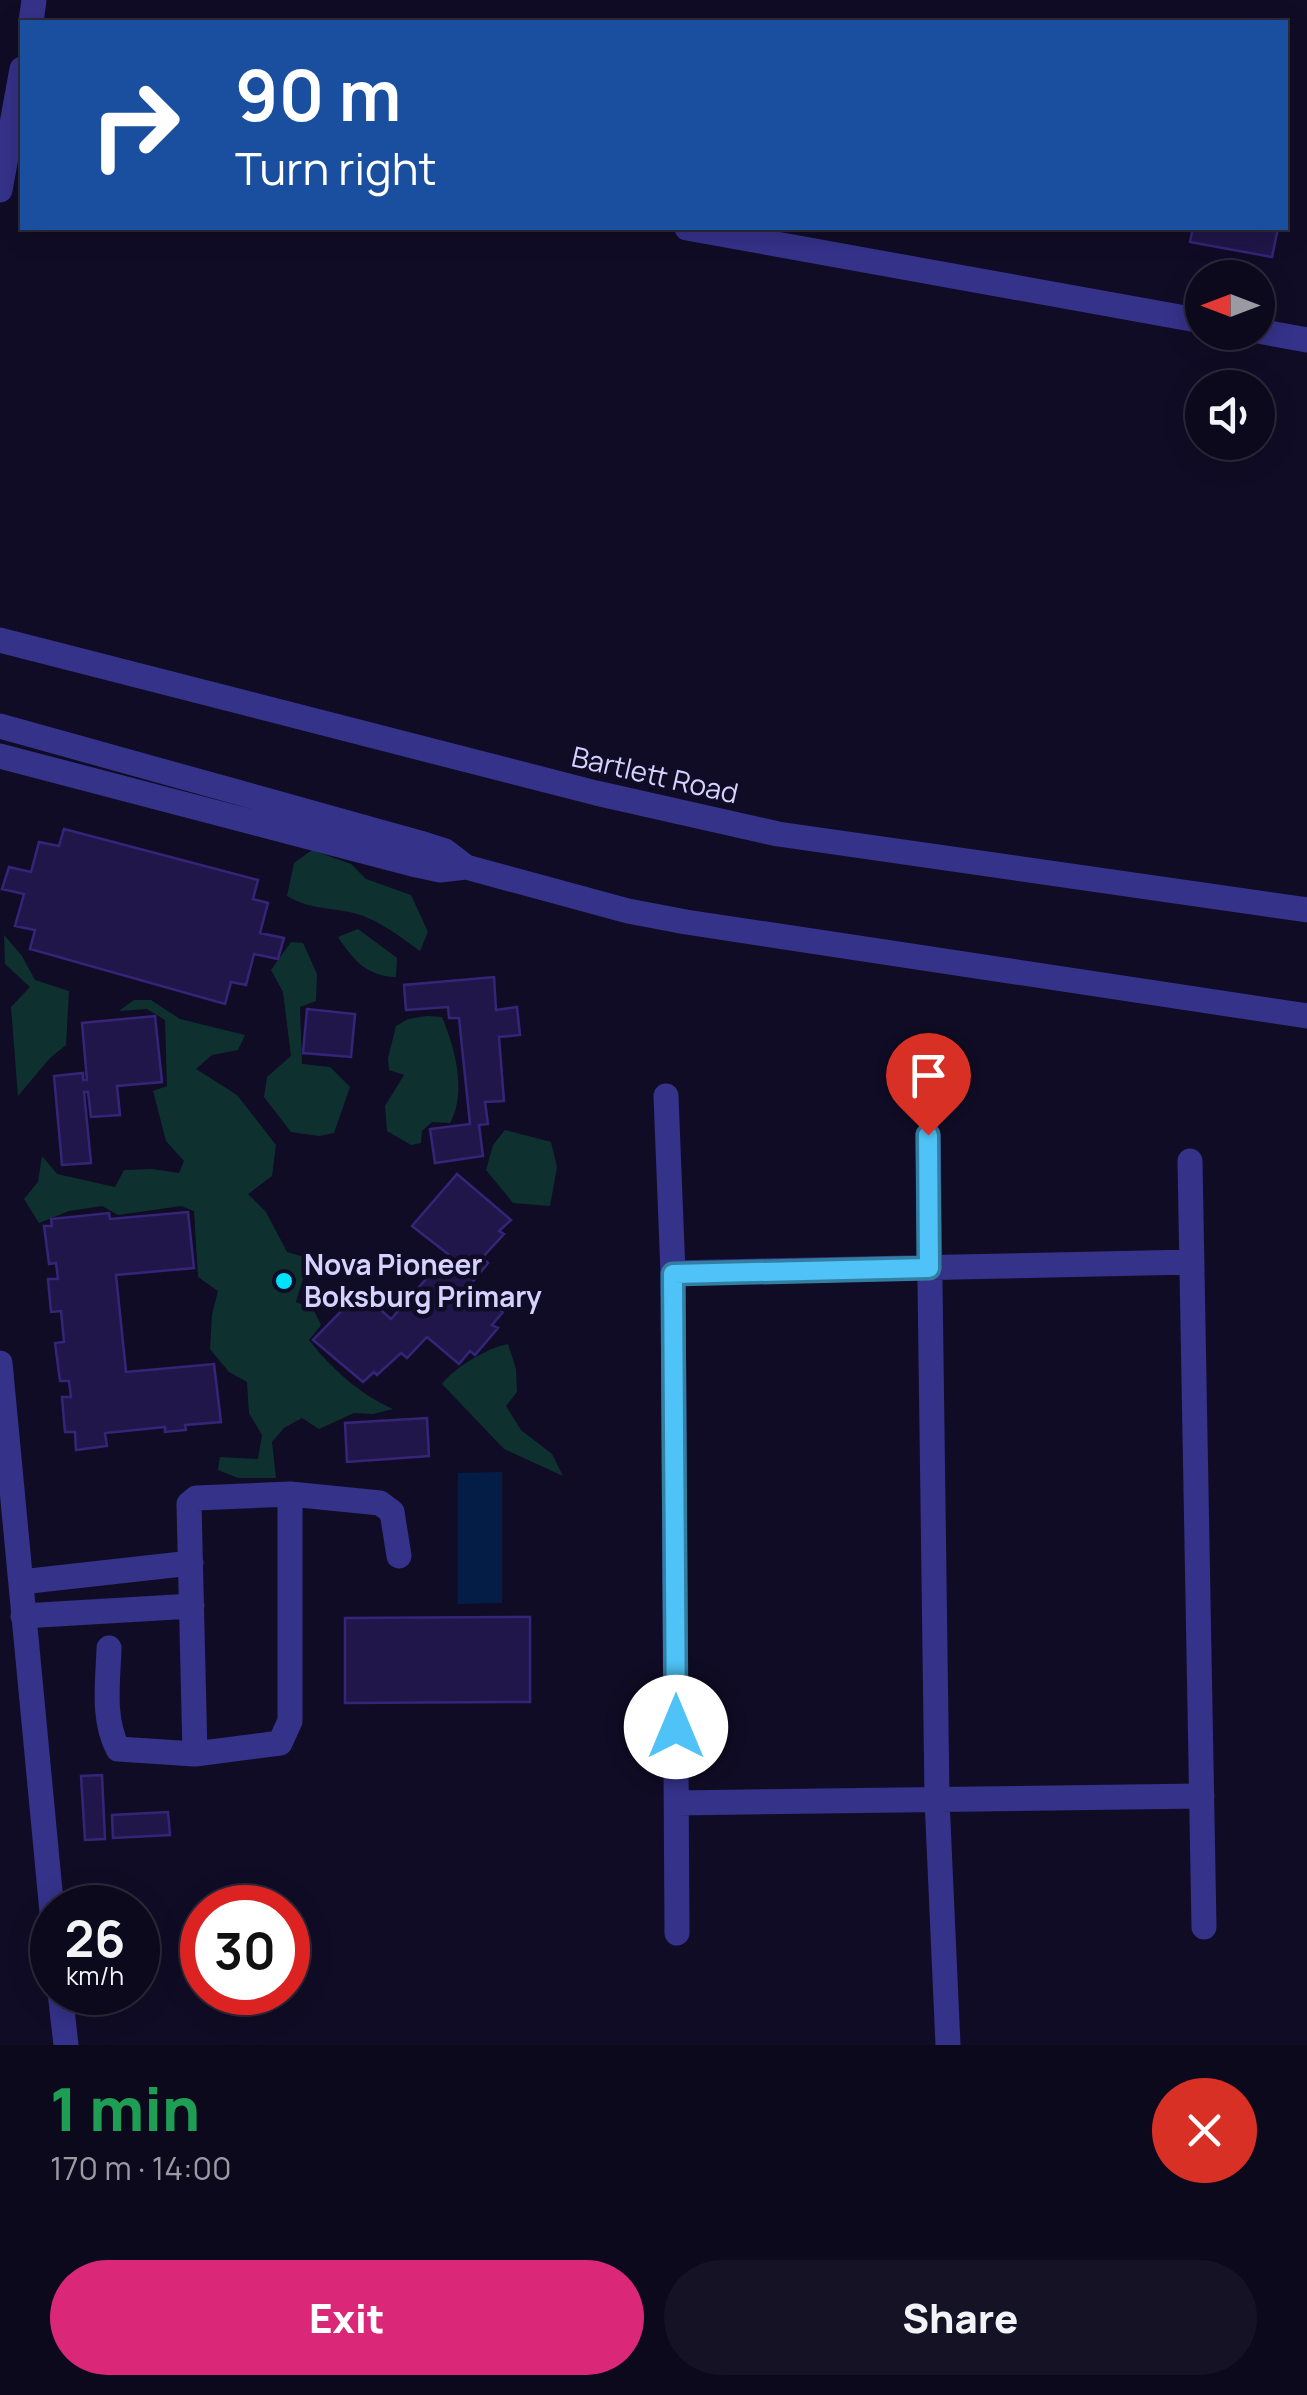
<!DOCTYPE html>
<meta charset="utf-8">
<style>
:root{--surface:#0c091c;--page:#151225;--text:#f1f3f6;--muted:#9a9aa3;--line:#2c2a3b;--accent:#db2777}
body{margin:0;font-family:Manrope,sans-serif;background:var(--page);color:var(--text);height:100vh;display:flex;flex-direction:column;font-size:38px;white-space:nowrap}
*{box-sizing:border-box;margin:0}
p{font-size:32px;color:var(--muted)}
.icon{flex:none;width:55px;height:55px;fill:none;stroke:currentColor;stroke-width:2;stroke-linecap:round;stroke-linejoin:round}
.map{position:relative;height:2045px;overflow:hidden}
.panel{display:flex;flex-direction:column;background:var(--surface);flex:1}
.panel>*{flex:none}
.banner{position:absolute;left:20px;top:20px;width:1268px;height:210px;border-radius:0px;box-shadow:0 5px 25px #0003,0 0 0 2px var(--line);background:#1a4fa0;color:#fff;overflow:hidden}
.needle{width:65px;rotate:270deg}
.buttons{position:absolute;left:1185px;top:260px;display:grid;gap:20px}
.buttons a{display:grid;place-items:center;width:90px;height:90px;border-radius:50%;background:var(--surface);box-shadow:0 5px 25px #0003,0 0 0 2px var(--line);font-size:50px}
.speed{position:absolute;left:30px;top:1885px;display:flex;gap:20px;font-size:50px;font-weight:700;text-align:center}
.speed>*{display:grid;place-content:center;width:130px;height:130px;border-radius:50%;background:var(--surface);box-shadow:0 5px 25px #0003,0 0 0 2px var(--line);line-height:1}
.speed small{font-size:25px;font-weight:400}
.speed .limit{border:15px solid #d22;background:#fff;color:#111}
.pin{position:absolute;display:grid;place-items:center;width:85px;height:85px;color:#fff;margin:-102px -42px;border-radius:50% 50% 50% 0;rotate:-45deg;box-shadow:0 0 10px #0007}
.pin .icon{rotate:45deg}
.me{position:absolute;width:110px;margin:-55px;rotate:0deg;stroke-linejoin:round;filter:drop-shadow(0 0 8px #0008)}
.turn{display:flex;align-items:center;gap:35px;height:210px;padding:0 50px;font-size:45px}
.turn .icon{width:130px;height:130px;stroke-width:2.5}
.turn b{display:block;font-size:70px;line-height:85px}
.round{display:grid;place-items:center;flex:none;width:105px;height:105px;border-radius:52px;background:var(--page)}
.summary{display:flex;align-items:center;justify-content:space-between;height:170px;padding:0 50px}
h1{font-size:60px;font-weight:800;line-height:75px;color:#1e9e55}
.action{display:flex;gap:20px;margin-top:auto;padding:20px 50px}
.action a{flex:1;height:115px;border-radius:60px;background:var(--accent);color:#fff;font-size:40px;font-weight:800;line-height:115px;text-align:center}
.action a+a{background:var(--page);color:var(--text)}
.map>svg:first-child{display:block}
</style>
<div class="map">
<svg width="1307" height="2045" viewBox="0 0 1307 2045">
<rect width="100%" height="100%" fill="#100c26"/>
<!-- green -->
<path fill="#0e312f" d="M312 850 351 864 366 879 411 895 428 932 420 951C398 935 375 917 349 912 324 907 310 909 287 896L294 863Z
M358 929 397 958 396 977C367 976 354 961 338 937Z
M4 935 22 956 35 980 69 991 66 1045 50 1058 18 1096 11 1007 30 987 5 964Z
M291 942 303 943 317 974 316 1001 300 1007 302 1064 330 1067 350 1087 334 1133 319 1136 291 1132 264 1097 267 1077 291 1056 283 992 271 970Z
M134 1000H151L180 1019 245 1035 238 1050 212 1055 196 1069 237 1095 276 1145 272 1176 248 1194 266 1212 287 1252 304 1257 306 1268 296 1302 313 1309 321 1325 309 1340C333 1370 358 1393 393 1409L373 1414 354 1413 319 1429 302 1418 284 1428 272 1442 276 1478H238L218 1470 220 1457 258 1459 262 1435 249 1413 247 1382 229 1372 210 1349 212 1315 218 1291 198 1277 194 1211 181 1206 118 1215 102 1206 69 1211 39 1223 24 1199 38 1182 42 1156 57 1174 115 1187 124 1170 152 1169 179 1173 184 1161 166 1141 153 1091 167 1086 165 1020 147 1009 119 1011Z
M427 1016 442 1017C455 1048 467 1092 450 1123L432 1122 422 1131 421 1143 411 1145 387 1131 385 1106 404 1075 389 1070 388 1058 396 1026 408 1019Z
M505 1130 551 1142 557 1167 550 1206 513 1203 486 1170 493 1145Z
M508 1344 516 1369 517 1392 506 1406 521 1430 552 1454 563 1476 504 1449 442 1384C455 1367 487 1348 508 1344Z"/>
<!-- water -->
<path fill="#041d47" d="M502 1472V1603L458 1604V1473Z"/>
<!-- building -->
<path fill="#201649" stroke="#352578" stroke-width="2.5" d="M1193 228H1278L1272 257 1190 242Z
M64 829 258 880 253 899 268 903 260 933 284 938 278 959 254 954 246 985 231 982 225 1004 30 949 35 930 15 926 24 894 2 889 9 867 31 872 39 842 59 846Z
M494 977 496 1010 517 1007 520 1035 499 1037 504 1101 485 1102 488 1124 479 1125 483 1156 435 1163 430 1129 470 1124 459 1018H449L448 1007 406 1010 404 985Z
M307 1009 355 1014 351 1057 303 1053Z
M155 1016 162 1082 117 1086 120 1115 91 1117 88 1092H84L91 1163 62 1165 54 1076 83 1073V1080H87L82 1023Z
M457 1174 511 1220 499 1231 504 1234 482 1258 488 1263 471 1284 503 1312 492 1325 498 1328 475 1355 470 1351 459 1364 427 1337 407 1358 401 1353 377 1375 374 1372 363 1382 313 1340 360 1292 391 1319 448 1254 412 1226Z
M188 1212 194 1268 116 1275 126 1372 214 1364 221 1422 185 1425 186 1430 165 1432V1427L105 1433 107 1446 76 1450 75 1432H65L62 1397H71L69 1381H60L55 1343 64 1342 61 1311 51 1312 48 1279H58L56 1263 49 1264 44 1226H52L51 1219 109 1213 110 1219Z
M427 1418 429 1456 347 1462 345 1423Z
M530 1617V1702L345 1703V1618Z
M102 1775 105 1839 85 1840 81 1776Z
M168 1812 170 1835 113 1838 112 1815Z"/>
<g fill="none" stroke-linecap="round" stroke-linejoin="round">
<!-- minor -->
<path stroke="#35328a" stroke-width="25" d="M31 22 34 0
M0 190 22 69
M687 228 1202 321
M1258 331 1307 340
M0 640 596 793 778 834 1307 910
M0 726 420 843 445 851 466 867
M0 756 412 864 440 870 466 867 628 911 686 922 1307 1016
M666 1096 673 1273 677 1933
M928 1135 937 1799 948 2045
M1190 1161 1204 1927
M673 1273 1192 1262
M0 1363 52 1912
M21 1582 191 1563
M23 1616 192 1606
M109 1648C108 1683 102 1718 118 1749L195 1754 280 1743 290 1721V1494
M195 1754 189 1504 196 1498 290 1494 380 1503 392 1512 399 1556
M677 1803 1202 1796
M60 1992 66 2045"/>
</g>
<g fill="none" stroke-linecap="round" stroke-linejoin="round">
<!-- route casing -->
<g stroke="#337fa1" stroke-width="25">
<path id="route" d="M676 1727 673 1274 929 1268 928 1135"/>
</g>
<!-- route -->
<use href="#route" stroke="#4fc3f7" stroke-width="18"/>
</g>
<!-- markers -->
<circle fill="#00e3fc" stroke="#100c26" stroke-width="4" cx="284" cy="1281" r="10"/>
<g text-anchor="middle" stroke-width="9" stroke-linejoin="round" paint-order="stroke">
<!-- street labels -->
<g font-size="28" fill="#d6d1ff" stroke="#100c26">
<text transform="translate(655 775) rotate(13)" y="10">Bartlett Road</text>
</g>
<!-- poi labels -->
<g font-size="28" font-weight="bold" fill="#d6d1ff" stroke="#100c26" text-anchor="start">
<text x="304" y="1275">Nova Pioneer<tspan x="304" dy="32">Boksburg Primary</tspan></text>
</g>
</g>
</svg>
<div class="buttons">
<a><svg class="needle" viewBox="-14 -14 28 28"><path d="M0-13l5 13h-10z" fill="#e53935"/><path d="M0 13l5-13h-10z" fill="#9a9aa3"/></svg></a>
<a><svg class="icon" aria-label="sound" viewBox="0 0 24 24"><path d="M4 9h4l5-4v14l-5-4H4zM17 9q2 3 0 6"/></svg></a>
</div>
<div class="speed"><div>26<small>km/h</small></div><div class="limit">30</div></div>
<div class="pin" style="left:928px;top:1135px;background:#d93025"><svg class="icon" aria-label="arrive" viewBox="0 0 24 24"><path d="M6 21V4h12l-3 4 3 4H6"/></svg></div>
<svg class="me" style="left:676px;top:1727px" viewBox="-20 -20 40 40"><circle r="19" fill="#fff"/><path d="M0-13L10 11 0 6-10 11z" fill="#4fc3f7"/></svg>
<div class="banner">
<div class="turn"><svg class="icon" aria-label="right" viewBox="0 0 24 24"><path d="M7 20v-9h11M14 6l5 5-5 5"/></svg><div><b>90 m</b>Turn right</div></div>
</div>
</div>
<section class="panel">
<div class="summary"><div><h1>1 min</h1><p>170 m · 14:00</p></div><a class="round" style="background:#d93025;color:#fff"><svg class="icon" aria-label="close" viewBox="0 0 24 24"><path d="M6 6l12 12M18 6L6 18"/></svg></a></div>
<div class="action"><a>Exit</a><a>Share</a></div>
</section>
